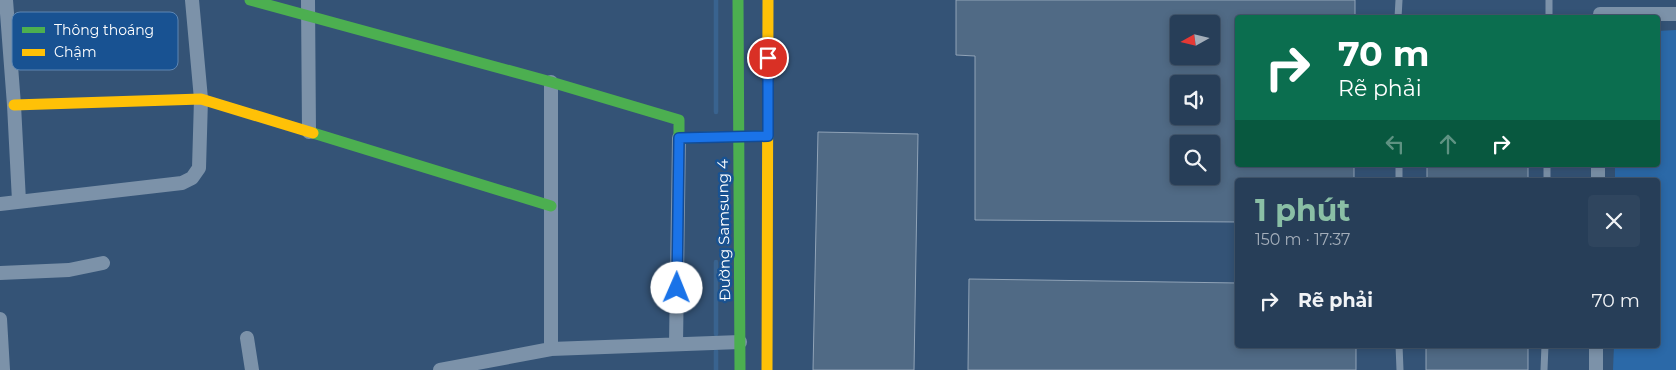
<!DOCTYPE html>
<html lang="vi">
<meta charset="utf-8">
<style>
:root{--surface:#273e58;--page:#2f455e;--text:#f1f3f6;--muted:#a4aeba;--line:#43576e;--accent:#8abfa5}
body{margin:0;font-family:Montserrat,sans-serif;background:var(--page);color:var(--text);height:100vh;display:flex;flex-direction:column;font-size:19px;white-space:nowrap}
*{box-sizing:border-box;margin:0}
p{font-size:16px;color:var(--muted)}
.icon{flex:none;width:28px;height:28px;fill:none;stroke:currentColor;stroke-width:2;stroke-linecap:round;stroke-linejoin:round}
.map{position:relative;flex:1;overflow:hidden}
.details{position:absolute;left:1235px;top:178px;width:425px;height:170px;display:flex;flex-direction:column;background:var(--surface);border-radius:5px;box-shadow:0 2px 8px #0003,0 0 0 1px var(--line)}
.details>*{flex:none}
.top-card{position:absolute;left:1235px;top:15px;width:425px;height:152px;border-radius:5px;box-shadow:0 2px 8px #0003,0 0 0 1px var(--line);background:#0b6e4f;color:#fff;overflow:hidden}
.needle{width:32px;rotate:262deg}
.tools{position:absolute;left:1170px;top:15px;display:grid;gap:10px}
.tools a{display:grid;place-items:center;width:50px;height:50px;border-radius:5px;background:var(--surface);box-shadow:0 2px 8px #0003,0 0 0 1px var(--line);font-size:25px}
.pin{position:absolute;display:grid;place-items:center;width:42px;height:42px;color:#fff;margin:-21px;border:2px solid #fff;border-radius:50%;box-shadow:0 1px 5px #0007}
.me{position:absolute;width:55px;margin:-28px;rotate:1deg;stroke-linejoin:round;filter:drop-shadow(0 0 4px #0008)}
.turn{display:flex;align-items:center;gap:18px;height:105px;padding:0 20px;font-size:22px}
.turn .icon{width:65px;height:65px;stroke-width:2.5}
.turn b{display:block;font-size:35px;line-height:42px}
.lanes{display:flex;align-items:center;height:48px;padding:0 20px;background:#0003;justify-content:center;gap:25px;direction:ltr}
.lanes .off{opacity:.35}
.round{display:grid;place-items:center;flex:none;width:52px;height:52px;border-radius:5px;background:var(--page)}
.overview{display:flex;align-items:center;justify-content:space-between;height:85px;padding:0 20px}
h1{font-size:30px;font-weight:700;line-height:38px;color:var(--accent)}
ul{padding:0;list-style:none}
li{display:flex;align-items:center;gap:15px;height:75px;padding:0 20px}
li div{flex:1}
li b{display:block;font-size:19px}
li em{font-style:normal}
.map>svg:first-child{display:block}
</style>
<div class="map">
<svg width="1676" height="370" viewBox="0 0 1676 370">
<rect width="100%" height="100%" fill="#345376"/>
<!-- green -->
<path fill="#2b69a8" d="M1676 30V370H1613L1614 345H1658V180H1615V165H1658V31Z"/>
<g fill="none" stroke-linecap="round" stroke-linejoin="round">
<!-- stream -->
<path stroke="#39638f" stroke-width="4.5" d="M716 0V112
M716 262V334
M716 351V370"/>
</g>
<!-- building -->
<path fill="#506a85" stroke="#90a3b7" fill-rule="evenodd" d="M956 0H1355V18H1238V165H1354V180H1238V222L975 220V56L956 55ZM1179 24H1211V56H1179ZM1179 84H1211V116H1179ZM1179 144H1211V176H1179Z
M818 132 918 134 914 370H813Z
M1427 165H1528V180H1427Z
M969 279 1238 283V345H1356V370H968Z
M1426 345H1528V370H1426Z"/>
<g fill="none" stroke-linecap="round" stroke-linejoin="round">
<!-- lane -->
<path stroke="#7c92a9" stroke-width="7" d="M1398 18 1399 0
M1549 18V0
M1399 165V180
M1547 180V165
M1399 345 1400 370
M1544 370 1545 345"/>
<!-- street -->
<path stroke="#7c92a9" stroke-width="14" d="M6 0 14 105 19 201
M308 0 309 132
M1600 14H1676
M551 82V349L740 342
M1598 180V165
M0 204 182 183 192 178 199 168 201 99 192 0
M0 273 69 270 103 263
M0 319 3 370
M247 338 252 370
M676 344 679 138
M440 370 551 349
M1596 370V345"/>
<!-- fast -->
<path stroke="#4caf50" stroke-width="11" d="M250 0 551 82 679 120V138L768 136
M738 0 740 370
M313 133 551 206"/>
<!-- slow -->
<path stroke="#ffc107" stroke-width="11" d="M14 105 201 99 313 133
M767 370 768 0"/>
</g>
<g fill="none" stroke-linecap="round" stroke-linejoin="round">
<!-- route casing -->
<g stroke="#114b97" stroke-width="12">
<path id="route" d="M677 288 679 138 768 136V58"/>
</g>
<!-- route -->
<use href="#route" stroke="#1a73e8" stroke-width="9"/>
</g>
<g text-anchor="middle" stroke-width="5" stroke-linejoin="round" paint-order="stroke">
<!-- street labels -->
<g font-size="15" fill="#fff" stroke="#185292">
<text transform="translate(724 230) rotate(-91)" y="5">Đường Samsung 4</text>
</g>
</g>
<!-- legend -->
<rect x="12" y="12" width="166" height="58" rx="8" fill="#185292" stroke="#5d86b3" stroke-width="1"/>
<rect x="22" y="27" width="23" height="6" fill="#4caf50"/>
<rect x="22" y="49" width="23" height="7" fill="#ffc107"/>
<g font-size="14" fill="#fff">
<text x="54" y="35">Thông thoáng</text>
<text x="54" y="57">Chậm</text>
</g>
</svg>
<div class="tools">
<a><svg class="needle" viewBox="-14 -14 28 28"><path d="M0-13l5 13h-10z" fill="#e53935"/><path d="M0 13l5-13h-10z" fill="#a4aeba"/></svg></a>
<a><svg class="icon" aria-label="sound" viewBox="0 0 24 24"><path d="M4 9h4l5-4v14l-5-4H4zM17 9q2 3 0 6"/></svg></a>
<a><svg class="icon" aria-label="search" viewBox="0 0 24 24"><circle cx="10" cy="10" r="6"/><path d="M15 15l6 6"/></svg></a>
</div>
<div class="pin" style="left:768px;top:58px;background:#d93025"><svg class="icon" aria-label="arrive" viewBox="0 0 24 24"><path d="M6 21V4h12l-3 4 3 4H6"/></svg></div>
<svg class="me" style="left:677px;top:288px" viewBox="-20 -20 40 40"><circle r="19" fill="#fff"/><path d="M0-13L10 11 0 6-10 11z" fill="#1a73e8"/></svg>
<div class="top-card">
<div class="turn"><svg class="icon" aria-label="right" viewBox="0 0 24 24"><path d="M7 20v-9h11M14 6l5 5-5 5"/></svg><div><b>70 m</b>Rẽ phải</div></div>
<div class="lanes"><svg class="icon off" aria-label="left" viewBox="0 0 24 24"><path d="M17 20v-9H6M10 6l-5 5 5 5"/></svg><svg class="icon off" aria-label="ahead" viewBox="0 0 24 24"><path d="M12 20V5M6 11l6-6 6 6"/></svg><svg class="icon" aria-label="right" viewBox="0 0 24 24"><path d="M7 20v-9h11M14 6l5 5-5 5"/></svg></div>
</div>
<section class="details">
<div class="overview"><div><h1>1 phút</h1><p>150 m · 17:37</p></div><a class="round"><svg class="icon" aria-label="close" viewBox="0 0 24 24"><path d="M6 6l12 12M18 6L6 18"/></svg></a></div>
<ul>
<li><svg class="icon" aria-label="right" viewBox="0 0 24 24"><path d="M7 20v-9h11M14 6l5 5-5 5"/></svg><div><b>Rẽ phải</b></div><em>70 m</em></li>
</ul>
</section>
</div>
